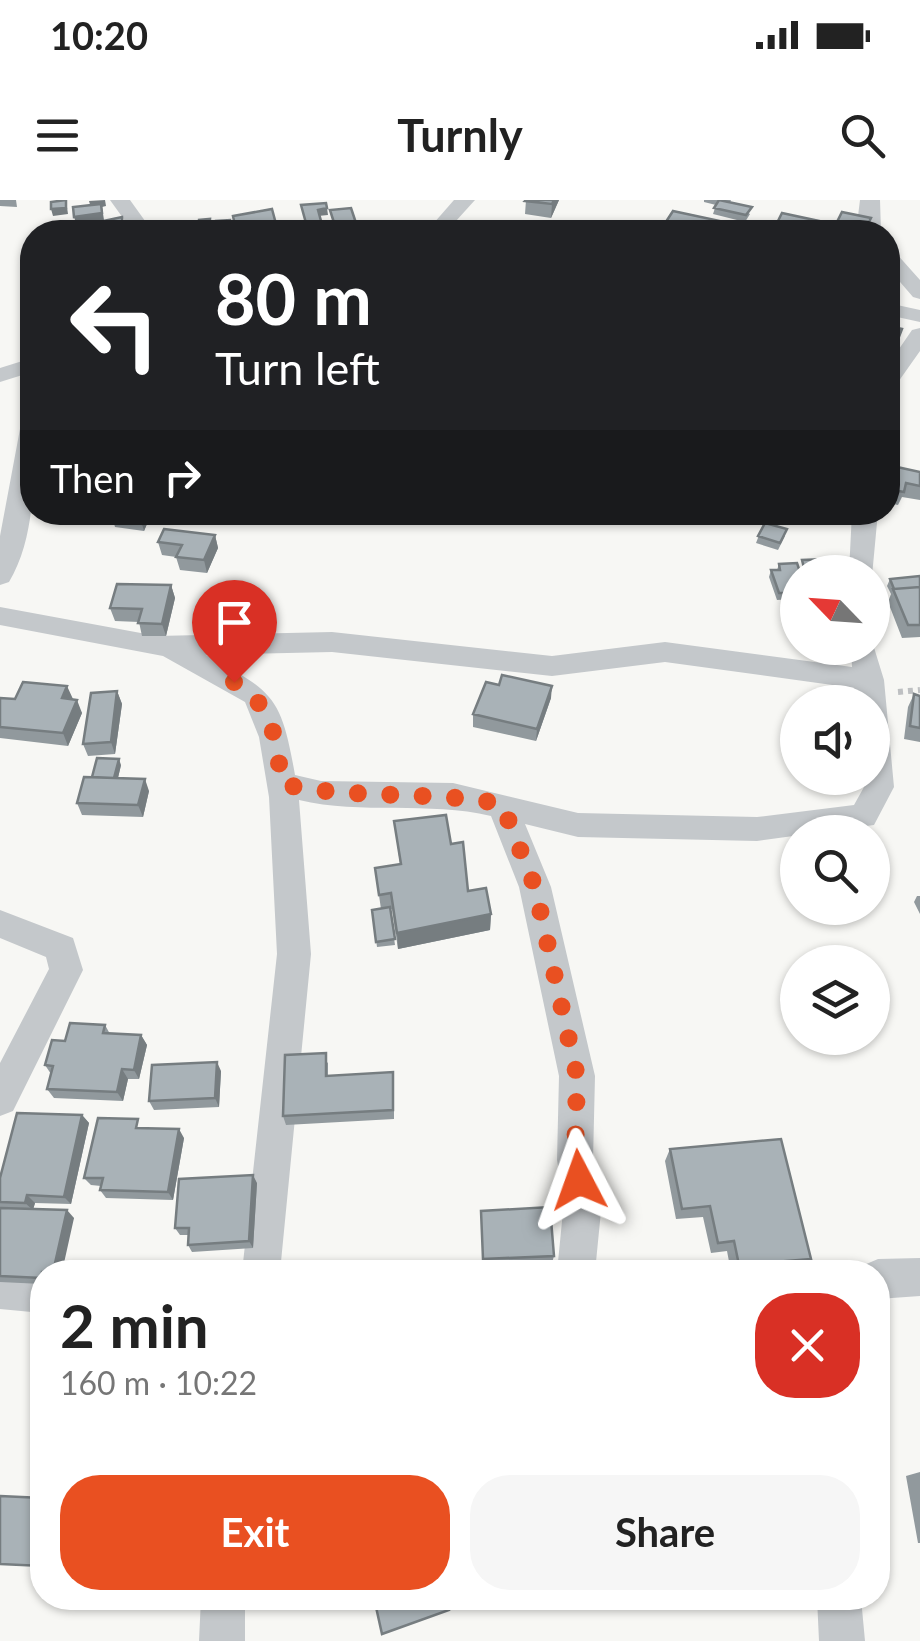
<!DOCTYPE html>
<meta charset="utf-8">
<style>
:root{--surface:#fff;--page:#f6f6f6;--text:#222;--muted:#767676;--accent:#e95021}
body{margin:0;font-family:Lato,sans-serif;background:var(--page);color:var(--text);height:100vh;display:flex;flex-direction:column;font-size:38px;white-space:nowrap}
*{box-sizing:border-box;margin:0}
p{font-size:32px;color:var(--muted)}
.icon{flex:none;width:55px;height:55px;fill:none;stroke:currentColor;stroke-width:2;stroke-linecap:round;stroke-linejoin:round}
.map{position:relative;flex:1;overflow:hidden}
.drawer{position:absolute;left:30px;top:1060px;width:860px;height:350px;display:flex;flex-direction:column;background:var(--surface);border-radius:40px;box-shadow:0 2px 8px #0004}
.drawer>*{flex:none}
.guide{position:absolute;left:20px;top:20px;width:880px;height:305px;border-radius:40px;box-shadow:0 2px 8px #0004;background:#202124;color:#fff;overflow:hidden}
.needle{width:65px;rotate:295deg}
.fabs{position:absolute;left:780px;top:355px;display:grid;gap:20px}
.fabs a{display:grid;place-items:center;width:110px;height:110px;border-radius:50%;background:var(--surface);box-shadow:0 2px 8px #0004;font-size:50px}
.pin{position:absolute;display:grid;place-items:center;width:85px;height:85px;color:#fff;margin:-102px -42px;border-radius:50% 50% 50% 0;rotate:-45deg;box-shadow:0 0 10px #0007}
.pin .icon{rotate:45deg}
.me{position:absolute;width:110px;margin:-55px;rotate:356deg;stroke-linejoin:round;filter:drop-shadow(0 0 8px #0008)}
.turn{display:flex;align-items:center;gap:35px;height:210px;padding:0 30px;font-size:45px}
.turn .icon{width:130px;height:130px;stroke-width:2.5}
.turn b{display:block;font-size:70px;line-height:85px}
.then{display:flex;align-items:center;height:95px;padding:0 30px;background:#0003;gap:20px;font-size:38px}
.round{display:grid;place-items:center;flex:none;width:105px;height:105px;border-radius:40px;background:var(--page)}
.headline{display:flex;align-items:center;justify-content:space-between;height:170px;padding:0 30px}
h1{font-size:60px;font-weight:700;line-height:75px}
.action{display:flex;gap:20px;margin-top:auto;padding:20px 30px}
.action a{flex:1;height:115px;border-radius:40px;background:var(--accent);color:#fff;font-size:40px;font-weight:700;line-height:115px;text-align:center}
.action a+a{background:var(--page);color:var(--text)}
.status{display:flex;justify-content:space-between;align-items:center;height:70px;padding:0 50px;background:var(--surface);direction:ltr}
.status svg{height:28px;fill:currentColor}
header{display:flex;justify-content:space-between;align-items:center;height:130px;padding:0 30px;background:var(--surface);font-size:45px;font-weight:700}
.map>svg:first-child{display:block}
</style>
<div class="status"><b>10:20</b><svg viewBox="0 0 49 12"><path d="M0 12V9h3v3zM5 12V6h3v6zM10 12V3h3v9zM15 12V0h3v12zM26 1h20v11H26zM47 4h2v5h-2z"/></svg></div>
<header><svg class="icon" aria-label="menu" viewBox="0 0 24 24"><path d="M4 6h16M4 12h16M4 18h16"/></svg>Turnly<svg class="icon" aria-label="search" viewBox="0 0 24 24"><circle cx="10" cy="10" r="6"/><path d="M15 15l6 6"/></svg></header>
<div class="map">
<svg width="920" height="1441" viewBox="0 0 920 1441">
<rect width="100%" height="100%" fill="#f7f7f4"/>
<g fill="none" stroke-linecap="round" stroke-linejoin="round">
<!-- path -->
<path stroke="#bec0c2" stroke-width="6" stroke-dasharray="5 5" stroke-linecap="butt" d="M898 492 920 490"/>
<!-- minor -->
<path fill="#c4c8cb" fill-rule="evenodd" d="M110 0H130L153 32H133Z
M454 0H475L446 32H426Z
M860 0H880L881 32H861L857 24Z
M888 50 895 52 920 80V99L913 97 888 68Z
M888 103 920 110V122L888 115Z
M920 128V151L896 185 888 187V165L912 130Z
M32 158V172L0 182V168Z
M32 222C35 273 36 337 9 382L0 385V336L20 229Z
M852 312H878L872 376V372H849Z
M0 407 157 436 332 432 552 456 665 442 852 467 851 448H872V441L884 480 894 587 874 625 757 641 578 637 525 624 551 687 595 876 593 960 602 1001 595 1072H557L564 1001 557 960 559 876 519 687 491 616C428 601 362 615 299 600L311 754 280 1072H242L277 754 269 597 259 537 245 502 163 456 0 425ZM332 452 552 476 665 462 854 488 856 502H872V578H863L864 587 854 605 757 617 578 613 453 583 321 581 295 575C281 496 274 492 206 455Z
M0 710 73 738 83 770 13 911 0 916V863L49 769 46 757 0 738Z
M920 1058V1096L878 1099V1072H861L864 1065 878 1059Z
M0 1069 42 1075V1113L0 1109Z
M201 1398H245V1441H199Z
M817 1398H861L865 1441H819Z"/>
</g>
<!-- wall -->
<path fill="#91999d" d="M0 0H16L17 7 0 6Z
M526 0H559L551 18 525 14Z
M704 0H731L730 2 750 14 745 22 713 14 716 5 704 2Z
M888 126 898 143 890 160H888Z
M888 265 920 272V300L902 297 898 305 888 303Z
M152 312 144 331 115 327 113 320Z
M638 312H660L657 318Z
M756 312 781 313 777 326 785 336 778 350 756 343 763 325 752 323Z
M215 335 218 348 207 373 180 370 176 357 162 355 158 342Z
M779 364 798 372V423L791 403 792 399 777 400 769 377 771 370H777Z
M920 376V437L902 438 888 402 891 394 887 386 890 379Z
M171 385 175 398 166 436H142L139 422 115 421 110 408Z
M499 485 551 498 536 541 473 527V514Z
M117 491 122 504 115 554 88 556 83 544Z
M914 494 920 496V542L904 539 908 507Z
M0 498 15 499H73L82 513 68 546 0 538Z
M121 565 118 578 149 591 143 617 82 615 77 603 92 577Z
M394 621 451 644 468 691 491 714 490 730 398 749 392 709 390 710 395 745 377 747 372 710 381 709 375 668 400 664Z
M917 696H920V714L914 702Z
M105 825 110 834 141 835 147 845 139 879H128L123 901 54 898 47 889 51 874 45 865 65 841Z
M328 862V876L394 881V919L286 925 283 916Z
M221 871 219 907 154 910 149 901Z
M82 915 89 923 71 1004 35 1003 33 1009 74 1018 42 1072V1084L0 1082V1008H1L0 1007V978Z
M143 929 184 938 173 1000 106 998 100 990 101 986 91 985 84 978Z
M670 949 811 1059 802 1068 753 1072H731L727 1051 711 1053 703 1017 676 1019 665 961Z
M257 983 253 1048 192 1052 188 1045V1035H180L175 1028Z
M481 1011 554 1056 552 1063 483 1066Z
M920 1272V1343H918L906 1276Z"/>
<!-- shaded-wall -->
<path fill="#767d80" d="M66 0 68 14 53 16 51 9Z
M105 0 106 6 102 7 104 20 76 23 74 17 91 8 89 1Z
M554 0H559L551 18 552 4Z
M327 8 328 15 318 16V10Z
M321 21 322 28 307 30 306 23Z
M276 24 277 32H236V30Z
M357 26 358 32H336V29Z
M147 312H152L144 331 142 324Z
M215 335 218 348 207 373 204 360Z
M171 385 175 398 166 436 162 424Z
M67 486 73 499 62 498Z
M552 486 551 498 536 541 537 529Z
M117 491 122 504 115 554 111 542Z
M77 500 82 513 68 546 63 533Z
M119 559 121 565 116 586 113 580Z
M145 579 149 591 143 617 138 605Z
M491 714 490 730 398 749 397 733Z
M141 835 147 845 139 879 134 870Z
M217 862 221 871 219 907 215 898Z
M122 869 128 879 123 901 117 892Z
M82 915 89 923 71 1004 64 997Z
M179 929 184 938 173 1000 168 992Z
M253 975 257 983 253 1048 249 1041Z
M27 995 35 1003 33 1010 25 1003Z
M67 1010 74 1018 62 1072H53Z"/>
<!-- building -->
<path fill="#a9b2b7" stroke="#767d80" stroke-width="2.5" d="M66 0V8L51 9V2Z
M554 0 552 4 525 1 526 0Z
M719 0 752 7 746 15 714 8Z
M326 3 327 8 318 10 321 21 306 23 301 5Z
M101 4 102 13 74 17 73 7Z
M351 8 357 26 336 29 330 10Z
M272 9 276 24 236 30 233 16Z
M673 11 720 21 713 32H680L662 28Z
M842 12 871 18 864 32H832Z
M782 13 819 21 815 32H763L768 24 776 25Z
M122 17 123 32H80V26Z
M210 19 209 30H198L199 20Z
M230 20 231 32H216V21Z
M167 30H185L184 32H167Z
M888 126 902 129 895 147 888 145Z
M888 265 920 272V286L906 283 904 292 888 289Z
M117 312H147L142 324 113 320Z
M756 312H779L781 313 777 322 754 316Z
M765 323 787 329 780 343 758 336Z
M164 329 215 335 204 360 176 357 182 345 158 342Z
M827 359 831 372H805L802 360Z
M797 363 800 372H798V390H795L794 393H779L771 370H780L779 364Z
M920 376V387L894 389 890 379Z
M117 384 171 385 162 424 138 423 142 409 110 408Z
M920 387V425H908L893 389Z
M502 475 552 486 537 529 473 514 486 482 499 485Z
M23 482 67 486 62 498 77 500 63 533 0 527V498L15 499Z
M117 491 111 542 83 544 91 493Z
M914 494 920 496V528L910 526Z
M97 558 119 559 114 578 92 577Z
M84 577 145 579 138 605 77 603Z
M446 615 451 644 463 642 468 691 486 688 491 714 397 733 391 693 379 695 375 668 401 664 394 621Z
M390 707 395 739 376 742 372 710Z
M70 823 105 825 103 833 141 835 134 870 122 869 117 892 47 889 53 866 45 865 52 840 65 841Z
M326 853V876L393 872V910L283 916 285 855Z
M217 862 215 898 149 901 152 865Z
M17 913 82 915 64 997 27 995 25 1003 0 1002V978Z
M98 918 138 919 136 928 179 929 168 992 100 990 103 978H84Z
M781 939 811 1059 739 1065 734 1041 718 1043 710 1006 682 1009 670 949Z
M253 975 249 1041 188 1045 189 1028H175L179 979Z
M550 1007 554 1056 483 1059 481 1011Z
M0 1008 67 1010 53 1072H42V1078L0 1076Z
M0 1296 42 1298V1366L0 1364Z
M374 1398H446L449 1410 382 1434Z"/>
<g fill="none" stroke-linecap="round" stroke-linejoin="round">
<!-- route -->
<path stroke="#e95021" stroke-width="18" stroke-dasharray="0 32.4" d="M234 482C275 507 275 538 282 584 354 600 429 590 502 604L535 687 577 876 575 960 579 980"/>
</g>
</svg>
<div class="fabs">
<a><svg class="needle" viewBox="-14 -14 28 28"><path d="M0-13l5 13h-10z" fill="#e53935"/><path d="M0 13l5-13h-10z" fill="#767676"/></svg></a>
<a><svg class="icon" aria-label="sound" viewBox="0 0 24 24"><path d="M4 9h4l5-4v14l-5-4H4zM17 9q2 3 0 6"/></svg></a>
<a><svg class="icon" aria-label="search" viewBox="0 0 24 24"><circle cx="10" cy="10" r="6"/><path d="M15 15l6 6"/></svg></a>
<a><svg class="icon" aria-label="layers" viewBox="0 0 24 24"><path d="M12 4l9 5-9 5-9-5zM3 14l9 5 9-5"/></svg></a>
</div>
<div class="pin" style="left:234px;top:482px;background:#d93025"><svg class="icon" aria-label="arrive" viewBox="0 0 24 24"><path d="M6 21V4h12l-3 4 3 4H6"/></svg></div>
<svg class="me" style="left:579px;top:980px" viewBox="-20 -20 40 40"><path d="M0-17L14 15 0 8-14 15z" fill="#e95021" stroke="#fff" stroke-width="4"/></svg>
<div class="guide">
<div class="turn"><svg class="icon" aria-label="left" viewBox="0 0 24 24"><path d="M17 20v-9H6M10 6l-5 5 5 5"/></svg><div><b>80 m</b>Turn left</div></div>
<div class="then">Then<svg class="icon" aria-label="right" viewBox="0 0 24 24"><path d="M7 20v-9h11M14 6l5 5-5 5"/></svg></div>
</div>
<section class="drawer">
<div class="headline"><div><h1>2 min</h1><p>160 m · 10:22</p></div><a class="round" style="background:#d93025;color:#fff"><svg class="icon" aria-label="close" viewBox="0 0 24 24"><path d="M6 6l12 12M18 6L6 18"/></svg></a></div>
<div class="action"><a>Exit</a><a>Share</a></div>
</section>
</div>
